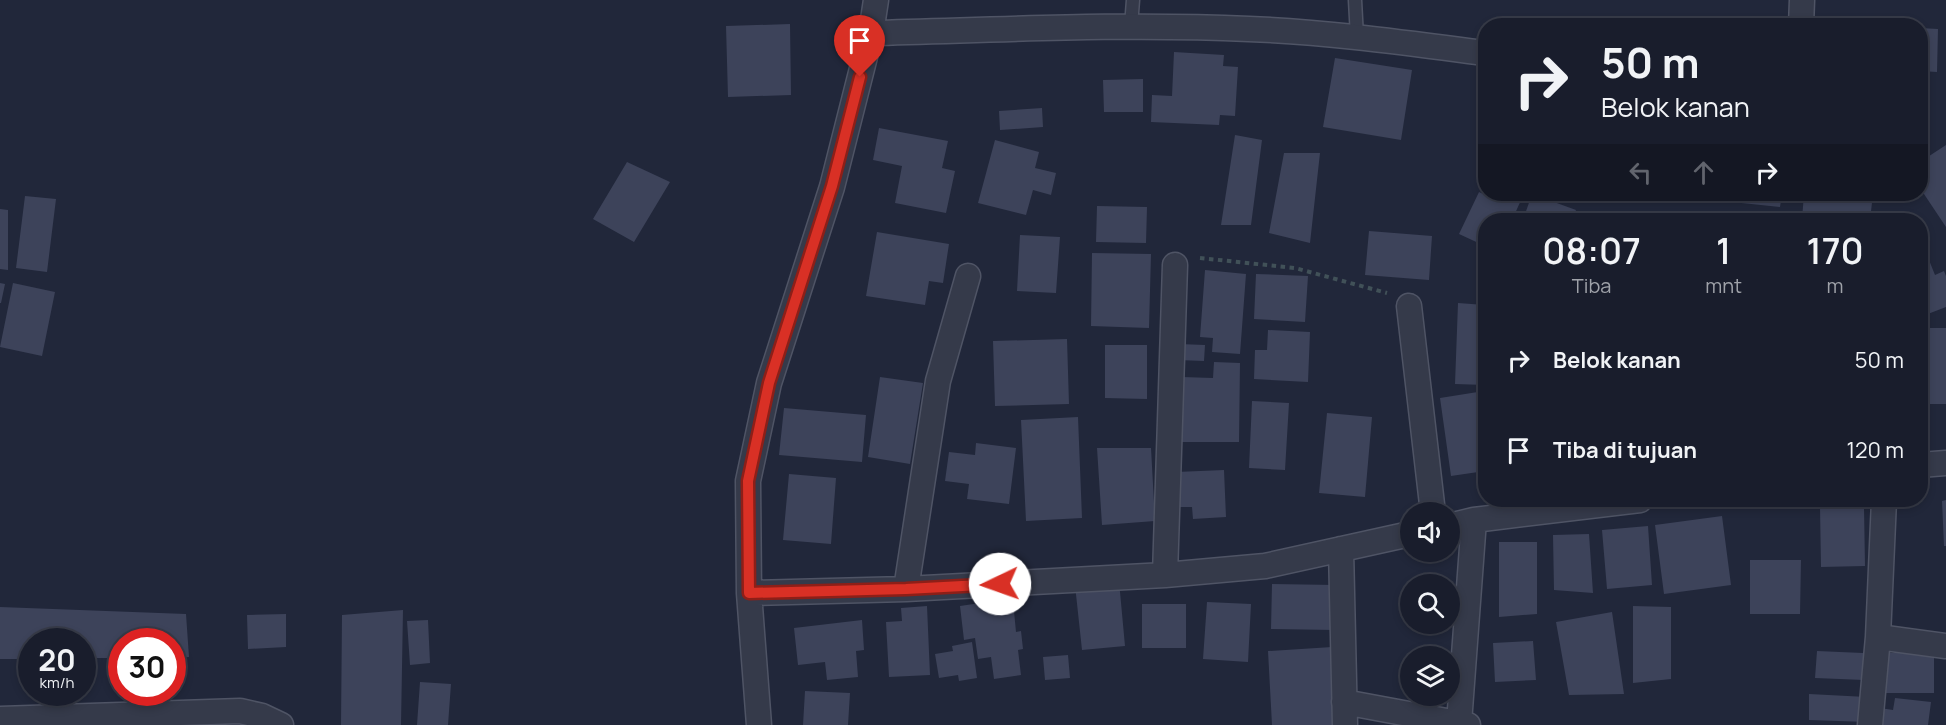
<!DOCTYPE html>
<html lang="id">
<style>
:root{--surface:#191d2c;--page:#262a38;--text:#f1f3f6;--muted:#9fa2a9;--line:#373b48}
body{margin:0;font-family:Manrope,sans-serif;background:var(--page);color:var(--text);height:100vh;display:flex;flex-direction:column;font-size:22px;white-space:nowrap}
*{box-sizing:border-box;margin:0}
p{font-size:20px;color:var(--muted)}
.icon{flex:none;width:33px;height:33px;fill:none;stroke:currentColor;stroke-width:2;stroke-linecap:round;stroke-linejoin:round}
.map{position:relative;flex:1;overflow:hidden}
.details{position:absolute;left:1478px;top:213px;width:450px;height:294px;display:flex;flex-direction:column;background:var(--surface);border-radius:24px;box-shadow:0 3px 9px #0003,0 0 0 2px var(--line)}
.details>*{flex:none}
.banner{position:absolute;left:1478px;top:18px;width:450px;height:183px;border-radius:24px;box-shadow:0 3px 9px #0003,0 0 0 2px var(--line);background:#191d2c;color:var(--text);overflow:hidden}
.buttons{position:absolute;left:1400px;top:502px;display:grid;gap:12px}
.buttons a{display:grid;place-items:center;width:60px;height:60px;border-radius:50%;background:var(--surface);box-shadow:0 3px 9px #0003,0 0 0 2px var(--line);font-size:30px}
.speed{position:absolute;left:18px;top:628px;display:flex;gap:12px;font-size:30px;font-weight:700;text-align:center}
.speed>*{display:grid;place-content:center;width:78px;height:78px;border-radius:50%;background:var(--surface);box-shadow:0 3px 9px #0003,0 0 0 2px var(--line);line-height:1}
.speed small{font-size:15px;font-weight:400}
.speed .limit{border:9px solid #d22;background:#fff;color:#111}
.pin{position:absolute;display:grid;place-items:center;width:51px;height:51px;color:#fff;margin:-62px -26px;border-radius:50% 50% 50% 0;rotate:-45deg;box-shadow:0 0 6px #0007}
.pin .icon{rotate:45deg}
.me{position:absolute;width:66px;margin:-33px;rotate:267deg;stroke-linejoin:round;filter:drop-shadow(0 0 4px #0008)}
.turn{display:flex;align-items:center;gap:21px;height:126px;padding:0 24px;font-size:27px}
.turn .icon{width:78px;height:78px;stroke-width:2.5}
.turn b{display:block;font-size:42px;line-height:51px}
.lanes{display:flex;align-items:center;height:57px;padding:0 24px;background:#0003;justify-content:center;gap:30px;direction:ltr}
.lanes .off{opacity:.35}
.eta{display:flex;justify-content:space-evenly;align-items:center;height:102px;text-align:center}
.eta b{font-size:36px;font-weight:600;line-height:42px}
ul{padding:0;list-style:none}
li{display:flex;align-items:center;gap:18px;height:90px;padding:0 24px}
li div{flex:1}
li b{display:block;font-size:22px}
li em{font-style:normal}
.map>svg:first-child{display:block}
</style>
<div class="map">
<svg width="1946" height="725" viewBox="0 0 1946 725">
<rect width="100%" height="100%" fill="#21273a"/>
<!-- building -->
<path fill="#3d435a" d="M790 24 791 95 728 97 726 26Z
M1920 28 1938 29 1937 72 1920 71Z
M1174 52 1224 55 1223 66 1238 67 1235 116 1220 115 1219 125 1151 122 1152 95 1172 96Z
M1335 58 1412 70 1401 140 1323 127Z
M1143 79V112H1104L1103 80Z
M1042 108 1043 127 1000 130 999 111Z
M879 128 948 141 942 168 955 171 946 213 895 203 902 166 873 160Z
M1235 135 1262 140 1251 225H1221Z
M995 140 1039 152 1035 168 1056 173 1051 195 1033 190 1026 215 978 203Z
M1946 145V227L1920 188V162Z
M1284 153H1320L1310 243 1269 233Z
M627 162 670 182 634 242 593 219Z
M1479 192 1501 202 1505 194H1512L1522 198 1512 220H1485V246L1459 234Z
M1532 194 1576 210 1572 220H1523Z
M1704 194H1782L1780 207 1703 199Z
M1804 194H1873L1870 220 1802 219Z
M25 196 56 199 47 272 16 268Z
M1097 206 1147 207 1146 243 1096 242Z
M0 209 8 210V270L0 269Z
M1369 231 1432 236 1429 280 1365 275Z
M877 232 949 244 943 283 929 281 925 305 866 296Z
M1020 235 1060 237 1056 293 1017 291Z
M1092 253 1151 254 1149 328 1091 326Z
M1929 260 1935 275 1944 271 1946 276V307L1920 317V263Z
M1205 270 1246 274 1240 354 1212 352 1213 338 1200 337Z
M1256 274 1308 276 1305 322 1254 319Z
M0 283 5 284 1 303H0Z
M13 283 55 292 42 356 0 347Z
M1458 303 1485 305V385L1455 384Z
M1920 328H1946V404H1920Z
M1268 330 1310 332 1308 382 1254 379 1255 350H1267Z
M1067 339 1069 404 995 406 993 341Z
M1179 344 1205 345 1204 361 1178 360Z
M1105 345H1147V399L1105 398Z
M1214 362 1240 363 1239 442H1182V377L1213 378Z
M880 377 923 383 910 464 868 457Z
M1484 391 1485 471 1451 476 1440 398Z
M1252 401 1289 403 1285 470 1249 468Z
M784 408 866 415 862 462 779 455Z
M1327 413 1372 417 1365 497 1319 493Z
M1078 417 1082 518 1026 521 1021 420Z
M976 443 1016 448 1009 504 967 499 969 484 945 481 949 452 975 455Z
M1097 448H1151L1155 521 1102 525Z
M1224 470 1226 517 1193 519 1192 507H1177L1176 472Z
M789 474 836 478 831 544 783 540Z
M1946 500V546H1944L1942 501Z
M1820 507H1864L1865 566 1821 567Z
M1722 516 1731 585 1664 594 1655 525Z
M1648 526 1652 585 1607 589 1602 530Z
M1589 534 1593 593 1554 590 1553 535Z
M1499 542H1537V614L1499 617Z
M1750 560H1801L1800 614H1750Z
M1119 581 1125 646 1082 650 1075 585Z
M1272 584 1336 585 1335 630 1271 629Z
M987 602 989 614 1014 611 1016 632 1021 631 1023 649 1018 650 1021 675 994 679 991 657 978 659 975 638 964 640 960 606Z
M1207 602 1251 604 1248 662 1203 659Z
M1142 604H1186V648H1142Z
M927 606 930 675 889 677 886 622 902 621 901 608Z
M1633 606 1671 607V679L1633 683Z
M0 607 186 614 189 657 172 658V642H122V658H82V642H32V659H0Z
M403 610 401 725H341L342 615Z
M1612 612 1624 694 1569 695 1556 622Z
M286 614V647L248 649 247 615Z
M428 620 430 663 410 665 407 621Z
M862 620 864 650 856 651 858 677 827 680 825 662 798 665 794 628Z
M1533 641 1536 680 1495 682 1493 643Z
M972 642 977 678 959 681 958 675 939 678 935 654 953 651 952 646Z
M1332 647 1336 725H1272L1268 651Z
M1817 651 1863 653 1864 680 1815 678Z
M1879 653H1934V693H1878Z
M1068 655 1070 678 1045 680 1043 657Z
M420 682 451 684 448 725H417Z
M805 691 850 693 848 725H803Z
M1809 694 1867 697V722L1809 720Z
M1895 698 1931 702 1928 725H1878L1880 708 1893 710Z"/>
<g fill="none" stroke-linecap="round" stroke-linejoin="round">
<!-- lane casing -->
<g stroke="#4f5465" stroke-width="15">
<path id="lane" d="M1355 0 1357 37
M1131 26 1133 0"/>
</g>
<!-- street casing -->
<g stroke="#4f5465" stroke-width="27">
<path id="street" d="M1801 26 1802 0
M871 33 876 0
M1409 306 1433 513
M1920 465 1946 463
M1449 526 1474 520 1640 500
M1341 549 1345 725
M1165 575 1175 265
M906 589 938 381 968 276
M749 593 906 589 1165 575 1265 566 1410 534
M1878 637 1946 646
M1344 702 1468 725
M0 719 240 711 262 716 281 725
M1459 723 1474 520
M759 725 749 593 748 481 769 383 832 187 871 33C997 30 1123 23 1249 29 1328 32 1407 43 1485 53
M1870 725 1878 637 1884 500"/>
</g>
<!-- path -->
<path stroke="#415158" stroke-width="4" stroke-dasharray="4.5 4.5" stroke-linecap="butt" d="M1200 258 1295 268 1387 293"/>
<!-- lane -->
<use href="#lane" stroke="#353a4a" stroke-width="12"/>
<!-- street -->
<use href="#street" stroke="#353a4a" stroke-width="24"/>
</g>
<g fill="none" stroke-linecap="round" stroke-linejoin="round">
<!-- route casing -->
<g stroke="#8d1f18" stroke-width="15">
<path id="route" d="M860 77 832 186 769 383 748 481 749 593 906 589 1000 584"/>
</g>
<!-- route -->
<use href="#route" stroke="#d93025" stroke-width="10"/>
</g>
</svg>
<div class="buttons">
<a><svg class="icon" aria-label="sound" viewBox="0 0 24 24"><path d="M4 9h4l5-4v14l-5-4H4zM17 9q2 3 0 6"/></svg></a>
<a><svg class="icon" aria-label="search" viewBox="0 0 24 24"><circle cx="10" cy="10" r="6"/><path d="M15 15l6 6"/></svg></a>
<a><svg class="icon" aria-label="layers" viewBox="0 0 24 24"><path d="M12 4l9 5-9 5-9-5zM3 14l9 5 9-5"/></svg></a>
</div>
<div class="speed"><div>20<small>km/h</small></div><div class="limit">30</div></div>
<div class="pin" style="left:860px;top:77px;background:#d93025"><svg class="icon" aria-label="arrive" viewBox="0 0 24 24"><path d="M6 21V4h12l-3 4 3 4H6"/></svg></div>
<svg class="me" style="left:1000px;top:584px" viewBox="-20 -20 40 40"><circle r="19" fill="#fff"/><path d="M0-13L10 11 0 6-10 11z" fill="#d93025"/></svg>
<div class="banner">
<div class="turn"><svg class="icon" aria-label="right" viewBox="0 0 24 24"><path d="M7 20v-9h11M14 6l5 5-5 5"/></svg><div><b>50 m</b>Belok kanan</div></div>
<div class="lanes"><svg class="icon off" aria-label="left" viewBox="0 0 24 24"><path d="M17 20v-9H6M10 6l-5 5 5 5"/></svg><svg class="icon off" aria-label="ahead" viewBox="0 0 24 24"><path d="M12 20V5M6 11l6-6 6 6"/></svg><svg class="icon" aria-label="right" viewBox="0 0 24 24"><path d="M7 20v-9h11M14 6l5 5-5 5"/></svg></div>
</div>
<section class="details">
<div class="eta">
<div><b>08:07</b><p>Tiba</p></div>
<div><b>1</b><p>mnt</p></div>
<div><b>170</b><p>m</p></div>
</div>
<ul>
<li><svg class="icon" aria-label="right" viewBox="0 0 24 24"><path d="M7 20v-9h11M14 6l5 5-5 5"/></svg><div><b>Belok kanan</b></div><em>50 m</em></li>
<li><svg class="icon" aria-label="arrive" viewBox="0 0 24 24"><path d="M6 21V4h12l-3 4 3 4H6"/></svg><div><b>Tiba di tujuan</b></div><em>120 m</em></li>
</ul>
</section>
</div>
